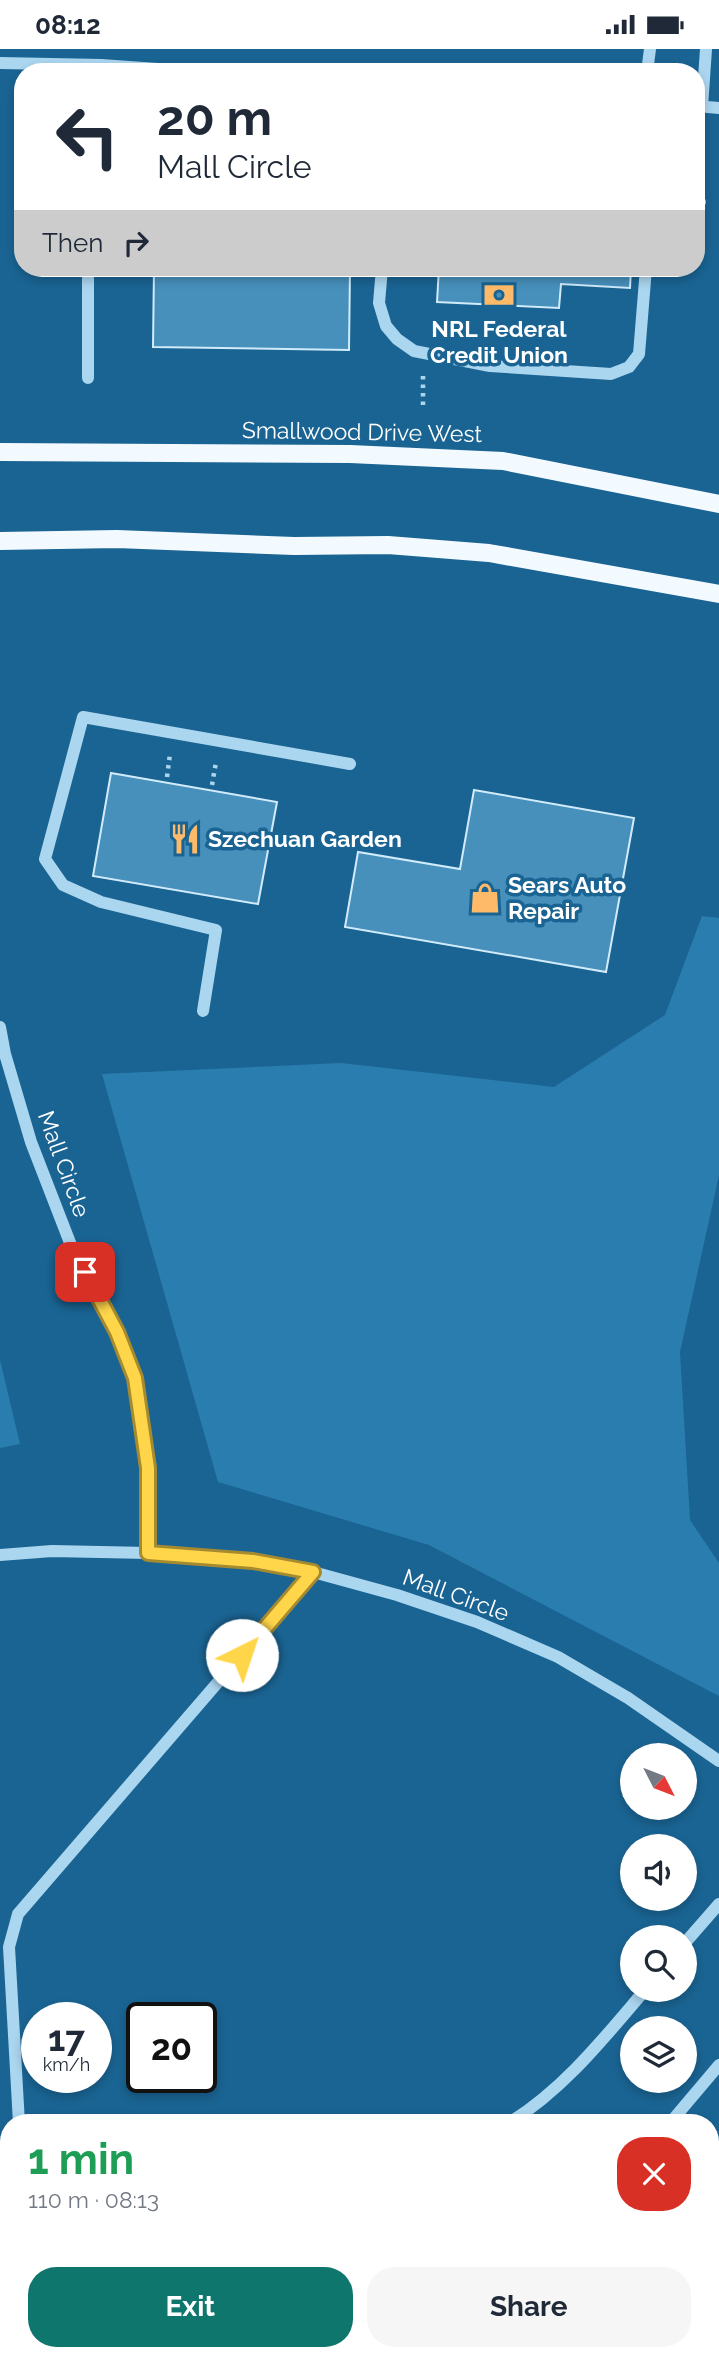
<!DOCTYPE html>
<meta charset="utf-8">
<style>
:root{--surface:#fff;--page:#f6f6f7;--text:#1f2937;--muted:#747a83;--accent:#0f766e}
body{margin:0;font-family:Raleway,sans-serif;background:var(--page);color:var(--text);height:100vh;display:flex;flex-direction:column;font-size:26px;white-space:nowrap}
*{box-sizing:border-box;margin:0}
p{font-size:23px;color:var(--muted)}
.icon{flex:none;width:38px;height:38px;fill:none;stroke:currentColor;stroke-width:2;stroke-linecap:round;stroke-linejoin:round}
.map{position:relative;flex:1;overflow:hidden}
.panel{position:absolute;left:0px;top:2065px;width:719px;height:247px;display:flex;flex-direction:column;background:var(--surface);border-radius:28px 28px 0 0;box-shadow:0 4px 10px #0003}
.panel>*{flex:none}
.top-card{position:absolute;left:14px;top:14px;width:691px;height:214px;border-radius:28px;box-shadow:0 4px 10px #0003;background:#fff;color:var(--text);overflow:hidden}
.needle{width:46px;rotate:132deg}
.tools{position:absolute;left:620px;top:1694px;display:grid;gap:14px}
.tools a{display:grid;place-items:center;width:77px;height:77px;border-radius:50%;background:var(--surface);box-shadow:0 4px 10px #0003;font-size:35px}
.speed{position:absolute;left:21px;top:1953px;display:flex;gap:14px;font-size:35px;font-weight:700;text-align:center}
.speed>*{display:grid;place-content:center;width:91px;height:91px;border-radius:50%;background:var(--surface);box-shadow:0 4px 10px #0003;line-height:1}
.speed small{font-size:18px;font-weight:400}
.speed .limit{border:4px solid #111;border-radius:10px;background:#fff;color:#111}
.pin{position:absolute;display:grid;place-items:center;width:60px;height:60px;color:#fff;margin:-30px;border-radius:14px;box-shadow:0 4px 10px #0006}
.me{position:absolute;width:77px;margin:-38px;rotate:41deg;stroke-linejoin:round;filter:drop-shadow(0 0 5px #0008)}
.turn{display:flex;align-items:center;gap:24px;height:147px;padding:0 28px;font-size:32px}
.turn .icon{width:91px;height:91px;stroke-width:2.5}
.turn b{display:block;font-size:49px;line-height:60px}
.then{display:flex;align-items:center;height:66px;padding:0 28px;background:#0003;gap:14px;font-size:26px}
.round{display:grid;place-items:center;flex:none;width:74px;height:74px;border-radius:28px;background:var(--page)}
.head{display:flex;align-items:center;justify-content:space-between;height:119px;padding:0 28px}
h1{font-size:42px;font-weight:700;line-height:52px;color:#1e9e55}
.action{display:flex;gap:14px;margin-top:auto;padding:14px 28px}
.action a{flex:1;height:80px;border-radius:28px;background:var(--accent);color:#fff;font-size:28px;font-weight:700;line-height:80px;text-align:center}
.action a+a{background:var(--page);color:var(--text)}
.status{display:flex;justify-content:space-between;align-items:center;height:49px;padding:0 35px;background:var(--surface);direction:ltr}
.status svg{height:19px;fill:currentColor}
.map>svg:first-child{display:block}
</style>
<div class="status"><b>08:12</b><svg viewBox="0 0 49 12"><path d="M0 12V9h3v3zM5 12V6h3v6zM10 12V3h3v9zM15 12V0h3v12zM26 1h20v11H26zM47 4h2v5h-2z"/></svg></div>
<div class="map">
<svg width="719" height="2311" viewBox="0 0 719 2311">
<rect width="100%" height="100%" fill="#1a6493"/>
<!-- green -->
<path fill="#2a7eaf" d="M702 867 719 869V1126L680 1303 690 1471 719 1514V1647L429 1496 218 1433 102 1025 341 1014 554 1038 665 966Z
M0 1311 20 1395 0 1399Z"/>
<!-- building -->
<path fill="#4790bc" stroke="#d1ebfb" stroke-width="2" d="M154 219H350L349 301 153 298Z
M439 219H631L630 239 561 235 559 259 437 253Z
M111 724 277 753 258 855 93 827Z
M474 741 634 769 606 923 345 878 358 803 460 820Z
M310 2303H368V2311H309Z"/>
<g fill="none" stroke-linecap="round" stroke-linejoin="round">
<!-- path -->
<path stroke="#abd6ef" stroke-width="4.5" stroke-dasharray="3.5 5" stroke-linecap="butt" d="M423 356V326
M167 728 170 705
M212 736 216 713"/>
<!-- minor -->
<path stroke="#abd6ef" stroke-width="12" d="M0 14 101 16 200 23
M647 23 650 0
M697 57 719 59
M702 58 706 0
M696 152 700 153
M382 219 379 254 386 277 397 290 414 302 490 317 611 325 629 318 639 305 646 219
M88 329V219
M203 962 216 881 101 853 63 836 45 810 83 668 350 715
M0 978 5 1005 31 1093 74 1204 117 1283 135 1329 148 1419V1504
M0 1506 52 1502 148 1504 253 1512 313 1523 397 1546 477 1573 558 1608 628 1649 719 1712
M684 1895 719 1855
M19 2074 9 1898 18 1865 313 1523
M509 2074C564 2040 604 1989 645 1941
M670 2074 719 2016
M34 2303 37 2311
M214 2311 223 2303
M499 2311V2303"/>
<!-- major -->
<path stroke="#f3faff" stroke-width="18" d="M0 403 350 405 503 412 719 455
M0 492 117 490 294 497 388 496 489 504 719 545"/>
</g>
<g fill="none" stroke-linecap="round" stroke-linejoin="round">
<!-- route casing -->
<g stroke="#a68a30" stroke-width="18">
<path id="route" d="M85 1223 117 1283 135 1329 148 1419V1504L253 1512 313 1523 242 1606"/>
</g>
<!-- route -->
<use href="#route" stroke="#ffd54a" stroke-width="12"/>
</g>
<!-- icons -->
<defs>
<g id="bank-bare" transform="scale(2.415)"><path d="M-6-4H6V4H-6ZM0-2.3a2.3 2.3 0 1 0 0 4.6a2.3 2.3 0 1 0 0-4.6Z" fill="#ffba69" stroke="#1a6493" stroke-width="2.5" paint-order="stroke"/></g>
<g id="restaurant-bare" transform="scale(2.415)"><path d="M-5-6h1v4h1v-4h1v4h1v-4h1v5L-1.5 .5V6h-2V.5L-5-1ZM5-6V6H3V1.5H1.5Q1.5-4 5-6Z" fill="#ffba69" stroke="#1a6493" stroke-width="2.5" paint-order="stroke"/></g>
<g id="shop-bare" transform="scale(2.415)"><path d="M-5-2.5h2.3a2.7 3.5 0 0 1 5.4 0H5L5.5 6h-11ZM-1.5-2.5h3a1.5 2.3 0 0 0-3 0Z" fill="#ffba69" stroke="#1a6493" stroke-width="2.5" paint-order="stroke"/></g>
</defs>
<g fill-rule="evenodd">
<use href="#bank-bare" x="499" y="246"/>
<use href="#restaurant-bare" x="185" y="790"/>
<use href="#shop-bare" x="485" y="849"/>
</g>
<g text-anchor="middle" stroke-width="7" stroke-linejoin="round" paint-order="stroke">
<!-- poi labels -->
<g font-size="23" font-weight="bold" fill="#fff" stroke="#1a6493" text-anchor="start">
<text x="499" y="288" text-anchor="middle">NRL Federal<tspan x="499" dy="26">Credit Union</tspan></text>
<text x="208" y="798">Szechuan Garden</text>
<text x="508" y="844">Sears Auto<tspan x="508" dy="26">Repair</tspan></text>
</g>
<!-- street labels -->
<g font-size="23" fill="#fff" stroke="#1a6493">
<text transform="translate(362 383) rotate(1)" y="8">Smallwood Drive West</text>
<text transform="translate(64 1115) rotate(70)" y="8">Mall Circle</text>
<text transform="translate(456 1546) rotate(20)" y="8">Mall Circle</text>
</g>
</g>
</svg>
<div class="tools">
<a><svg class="needle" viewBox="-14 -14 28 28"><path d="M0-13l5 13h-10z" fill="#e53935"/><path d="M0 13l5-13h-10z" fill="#747a83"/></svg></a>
<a><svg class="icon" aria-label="sound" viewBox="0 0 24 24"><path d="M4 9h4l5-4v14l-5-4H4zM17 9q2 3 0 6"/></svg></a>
<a><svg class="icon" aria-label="search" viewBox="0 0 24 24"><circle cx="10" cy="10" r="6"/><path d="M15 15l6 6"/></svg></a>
<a><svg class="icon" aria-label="layers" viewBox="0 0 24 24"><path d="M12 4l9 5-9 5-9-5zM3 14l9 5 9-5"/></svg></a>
</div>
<div class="speed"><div>17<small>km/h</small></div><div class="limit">20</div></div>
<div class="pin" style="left:85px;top:1223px;background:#d93025"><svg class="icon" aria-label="arrive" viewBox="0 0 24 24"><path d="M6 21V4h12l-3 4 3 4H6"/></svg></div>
<svg class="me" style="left:242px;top:1606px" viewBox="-20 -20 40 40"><circle r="19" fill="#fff"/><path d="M0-13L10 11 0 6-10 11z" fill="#ffd54a"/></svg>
<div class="top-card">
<div class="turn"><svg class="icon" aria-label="left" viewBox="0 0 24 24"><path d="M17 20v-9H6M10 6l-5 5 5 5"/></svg><div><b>20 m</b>Mall Circle</div></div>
<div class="then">Then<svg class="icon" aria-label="right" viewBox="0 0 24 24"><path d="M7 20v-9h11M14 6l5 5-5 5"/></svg></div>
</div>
<section class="panel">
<div class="head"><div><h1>1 min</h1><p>110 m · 08:13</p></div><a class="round" style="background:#d93025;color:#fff"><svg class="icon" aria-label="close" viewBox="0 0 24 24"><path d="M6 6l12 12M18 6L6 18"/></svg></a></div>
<div class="action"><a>Exit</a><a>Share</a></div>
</section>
</div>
